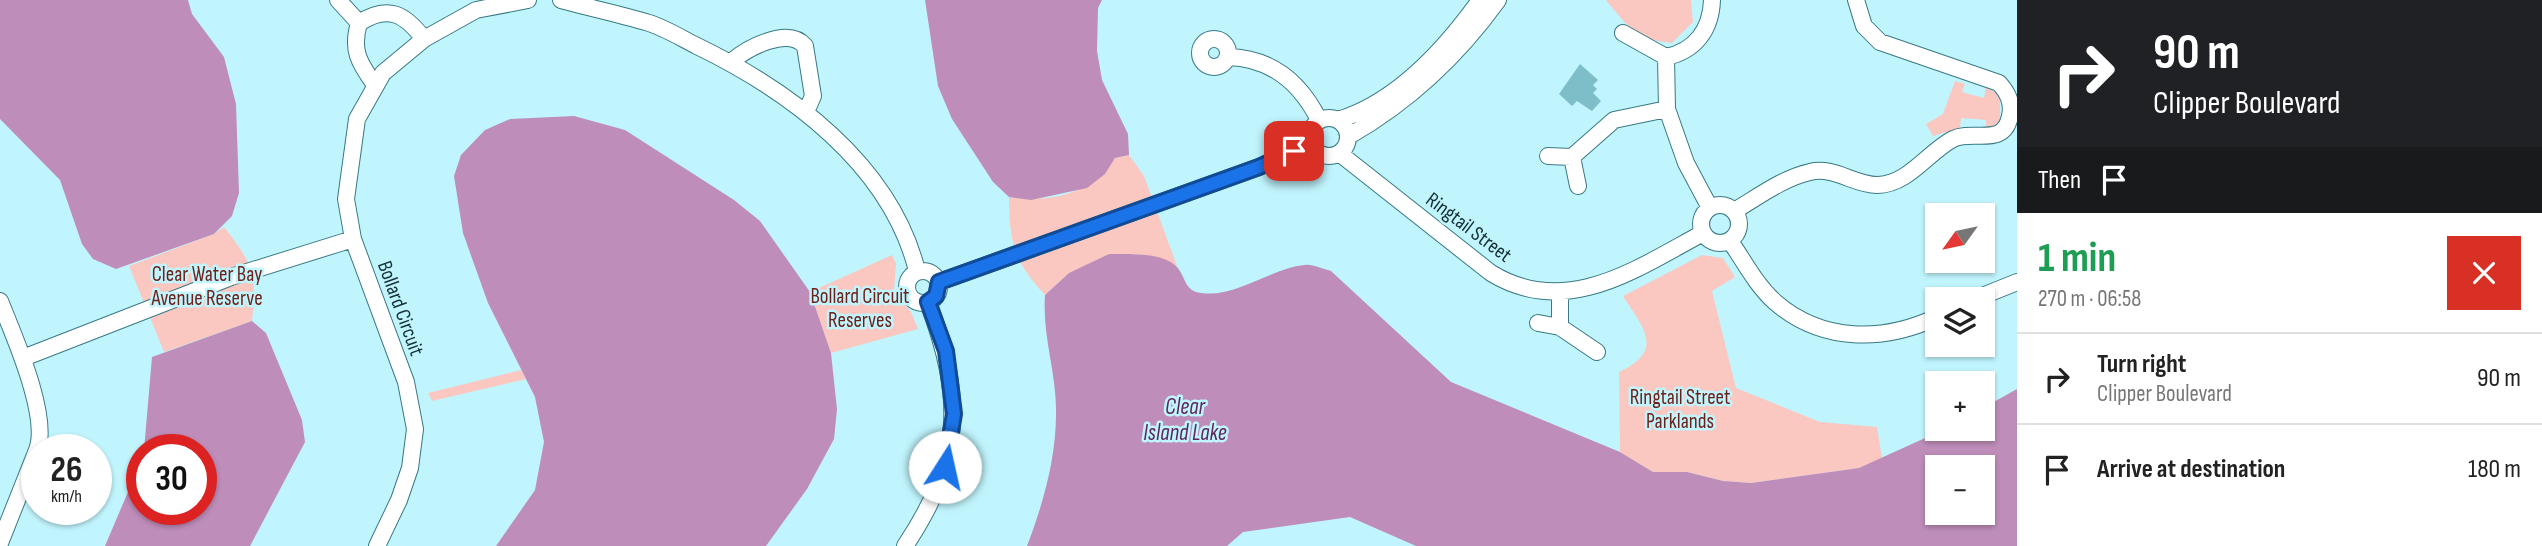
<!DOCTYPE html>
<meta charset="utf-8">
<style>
:root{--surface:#fff;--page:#f2f2f2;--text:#222;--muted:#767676;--line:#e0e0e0}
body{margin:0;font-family:"Sofia Sans Condensed",sans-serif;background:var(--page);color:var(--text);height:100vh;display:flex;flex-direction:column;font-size:26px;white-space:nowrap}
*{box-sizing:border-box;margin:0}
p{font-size:23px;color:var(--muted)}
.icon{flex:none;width:38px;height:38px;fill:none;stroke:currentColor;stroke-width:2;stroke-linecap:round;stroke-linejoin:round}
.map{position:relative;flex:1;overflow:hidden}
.panel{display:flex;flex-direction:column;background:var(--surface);width:525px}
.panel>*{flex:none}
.banner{background:#202124;color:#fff;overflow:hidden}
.needle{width:46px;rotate:237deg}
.controls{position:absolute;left:1925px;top:203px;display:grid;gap:14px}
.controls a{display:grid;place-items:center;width:70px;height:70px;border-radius:0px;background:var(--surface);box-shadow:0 2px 5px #0004;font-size:35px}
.speed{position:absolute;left:21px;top:434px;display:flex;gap:14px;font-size:35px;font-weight:700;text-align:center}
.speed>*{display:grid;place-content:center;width:91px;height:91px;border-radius:50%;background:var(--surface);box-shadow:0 2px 5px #0004;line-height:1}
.speed small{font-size:18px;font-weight:400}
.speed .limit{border:10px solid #d22;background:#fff;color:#111}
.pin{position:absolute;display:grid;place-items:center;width:60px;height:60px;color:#fff;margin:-30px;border-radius:14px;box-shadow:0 4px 10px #0006}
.me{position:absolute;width:77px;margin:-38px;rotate:10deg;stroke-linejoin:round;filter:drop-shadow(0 0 5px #0008)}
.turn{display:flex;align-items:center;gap:24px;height:147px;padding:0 21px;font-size:32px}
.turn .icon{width:91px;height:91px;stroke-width:2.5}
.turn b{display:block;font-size:49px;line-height:60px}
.then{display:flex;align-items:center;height:66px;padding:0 21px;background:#0003;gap:14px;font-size:26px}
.round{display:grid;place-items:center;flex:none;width:74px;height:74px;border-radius:0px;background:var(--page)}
.summary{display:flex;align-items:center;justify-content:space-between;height:119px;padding:0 21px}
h1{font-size:42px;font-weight:700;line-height:52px;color:#1e9e55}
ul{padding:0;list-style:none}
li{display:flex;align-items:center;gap:21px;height:91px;padding:0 21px;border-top:2px solid var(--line)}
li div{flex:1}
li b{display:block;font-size:26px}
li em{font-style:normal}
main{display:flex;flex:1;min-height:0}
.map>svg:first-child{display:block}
</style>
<main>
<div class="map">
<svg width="2017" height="546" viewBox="0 0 2017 546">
<rect width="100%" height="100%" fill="#c1f5fe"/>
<!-- green -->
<path fill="#fac8c0" d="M1606 0H1691L1693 22 1672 43C1637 40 1627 26 1606 0Z
M1955 81 1965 84 1962 92 1984 98 1986 87 2000 95V119L1994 129 1986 130V120L1961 118 1960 128 1933 136 1926 124 1943 114Z
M1129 155 1144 176 1177 266 1136 254 1069 273 1045 295C1014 262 1009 241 1009 197 1051 203 1092 194 1115 158Z
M224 227C253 264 257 273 252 321L164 352 129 266 214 234Z
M892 255 896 263 894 291 911 312 918 329 831 353 810 292Z
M1702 255 1723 258 1735 277 1712 291 1736 388 1820 422 1877 427 1882 459 1859 468 1751 483 1723 481 1687 472H1653L1620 452 1619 372C1665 350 1644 329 1623 296Z
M521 370 526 379 432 401 428 393Z"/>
<!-- water -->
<path fill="#be8db9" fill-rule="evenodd" d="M0 0H188L192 14 224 57 236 104 239 193 232 216 214 234 116 269 93 259 82 244 60 180 0 119Z
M925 0H1102L1098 8 1097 51 1102 80 1128 134 1129 155 1115 158 1105 174 1087 188 1031 200 1009 197 993 182 952 119 938 86Z
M574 116 625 130 734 200 760 221 810 292 831 353 837 409 834 439 807 489 766 546H496L535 490 544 442 535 397 488 303 463 233 454 176 461 155 485 130 510 119Z
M1109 254C1128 254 1163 252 1177 267 1186 277 1184 291 1201 293 1236 298 1271 268 1305 265 1312 264 1323 269 1331 271L1451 382 1620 452 1653 472H1687L1723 481 1751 483 1859 468 1945 429H1983V408L2017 389V546H1416L1350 517 1243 532 1227 546H1027C1043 504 1056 459 1056 414 1057 374 1042 337 1045 295L1069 273ZM1983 467V513H1937V467Z
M252 321 266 333 302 420 305 442 250 546H105L142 459V509H201V450H144L152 357Z"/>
<!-- building -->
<path fill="#7dbec9" d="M1580 64 1598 80 1593 85 1597 89 1593 93 1601 101 1592 111 1577 101 1572 106 1559 94Z"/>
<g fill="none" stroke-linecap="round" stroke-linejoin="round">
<!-- minor casing -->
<g stroke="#387983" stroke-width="18">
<path id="minor" d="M338 0 359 23
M561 0C590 8 620 14 649 23 665 28 681 38 697 46 790 91 891 165 917 271
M1623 33 1666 57C1695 51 1711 30 1712 0
M1200 53a14 14 0 1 1 28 0a14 14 0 1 1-28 0Z
M1228 57C1271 58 1300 82 1319 120
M1666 57 1667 109 1686 163 1710 208
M731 62C747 48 788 26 805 46L813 96 806 112
M375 85C359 63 351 50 359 23 388 4 405 14 424 39
M1310 137a19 19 0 1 1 38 0a19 19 0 1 1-38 0Z
M1338 120C1397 102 1445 49 1480 0
M1349 136C1410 101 1457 57 1498 0
M1339 153 1491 273C1566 319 1636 269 1703 233
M1548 156 1572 157 1614 120 1667 109
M1572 157 1578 186
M1701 224a19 19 0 1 1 38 0a19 19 0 1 1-38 0Z
M1734 211C1758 197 1783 178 1810 172 1834 166 1854 185 1877 185 1908 185 1928 152 1953 139 1973 129 2004 148 2010 116 2013 103 2008 93 1999 83L1880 42 1864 26 1856 0
M1730 241C1744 261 1756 285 1775 302 1822 343 1884 342 1937 317
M907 287a16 16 0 1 1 32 0a16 16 0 1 1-32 0Z
M939 282 1259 167 1311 142
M1560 293V327L1597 352
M1975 299 2017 282
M0 301C13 334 50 416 37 450
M1538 323 1560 327
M23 358 231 277 353 239
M0 543 37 450
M377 546 399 500 410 468 415 429 406 382 353 239 346 199 357 119 383 73 424 39 476 10 528 0
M905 546C963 459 964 399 928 302"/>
</g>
<!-- minor -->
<use href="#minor" stroke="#fff" stroke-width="16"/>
</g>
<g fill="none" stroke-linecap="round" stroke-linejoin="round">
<!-- route casing -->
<g stroke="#114b97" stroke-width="18">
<path id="route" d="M945 467 954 414 946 351 928 302 936 296 939 282 1259 167 1294 151"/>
</g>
<!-- route -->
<use href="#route" stroke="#1a73e8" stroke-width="12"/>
</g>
<g text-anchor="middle" stroke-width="5" stroke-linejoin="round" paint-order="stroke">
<!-- street labels -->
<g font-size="21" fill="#163136" stroke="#c1f5fe">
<text transform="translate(1469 227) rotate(37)" y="7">Ringtail Street</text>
<text transform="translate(401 308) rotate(70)" y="7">Bollard Circuit</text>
</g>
<!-- park labels -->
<g font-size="21" fill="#6f2018" stroke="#c1f5fe">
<text x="207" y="281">Clear Water Bay<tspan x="207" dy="24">Avenue Reserve</tspan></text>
<text x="860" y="303">Bollard Circuit<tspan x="860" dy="24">Reserves</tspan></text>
<text x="1680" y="404">Ringtail Street<tspan x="1680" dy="24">Parklands</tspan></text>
</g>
<!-- water labels -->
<g font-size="23" font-style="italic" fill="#5f255c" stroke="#c1f5fe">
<text x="1185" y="414">Clear<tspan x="1185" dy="26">Island Lake</tspan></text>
</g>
</g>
</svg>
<div class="controls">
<a><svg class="needle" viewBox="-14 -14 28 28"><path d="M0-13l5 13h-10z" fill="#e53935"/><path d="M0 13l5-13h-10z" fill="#767676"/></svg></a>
<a><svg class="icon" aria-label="layers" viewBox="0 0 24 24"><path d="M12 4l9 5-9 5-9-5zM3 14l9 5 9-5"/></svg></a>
<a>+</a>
<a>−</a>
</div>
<div class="speed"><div>26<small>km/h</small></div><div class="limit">30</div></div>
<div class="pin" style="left:1294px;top:151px;background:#d93025"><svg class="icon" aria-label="arrive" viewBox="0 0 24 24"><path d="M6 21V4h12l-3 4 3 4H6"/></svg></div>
<svg class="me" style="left:945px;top:467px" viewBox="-20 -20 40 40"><circle r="19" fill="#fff"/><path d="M0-13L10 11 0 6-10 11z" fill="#1a73e8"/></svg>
</div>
<section class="panel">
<div class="banner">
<div class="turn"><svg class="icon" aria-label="right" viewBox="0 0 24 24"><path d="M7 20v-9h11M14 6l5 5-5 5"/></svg><div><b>90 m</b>Clipper Boulevard</div></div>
<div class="then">Then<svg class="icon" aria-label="arrive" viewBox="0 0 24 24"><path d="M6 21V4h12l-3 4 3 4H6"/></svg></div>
</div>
<div class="summary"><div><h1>1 min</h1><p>270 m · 06:58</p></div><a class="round" style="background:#d93025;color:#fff"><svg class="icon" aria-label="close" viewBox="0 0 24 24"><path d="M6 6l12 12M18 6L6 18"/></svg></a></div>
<ul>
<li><svg class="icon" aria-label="right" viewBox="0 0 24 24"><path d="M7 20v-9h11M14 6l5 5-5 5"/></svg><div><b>Turn right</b><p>Clipper Boulevard</p></div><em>90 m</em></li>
<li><svg class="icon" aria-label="arrive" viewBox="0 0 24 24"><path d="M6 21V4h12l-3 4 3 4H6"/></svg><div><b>Arrive at destination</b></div><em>180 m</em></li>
</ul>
</section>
</main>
